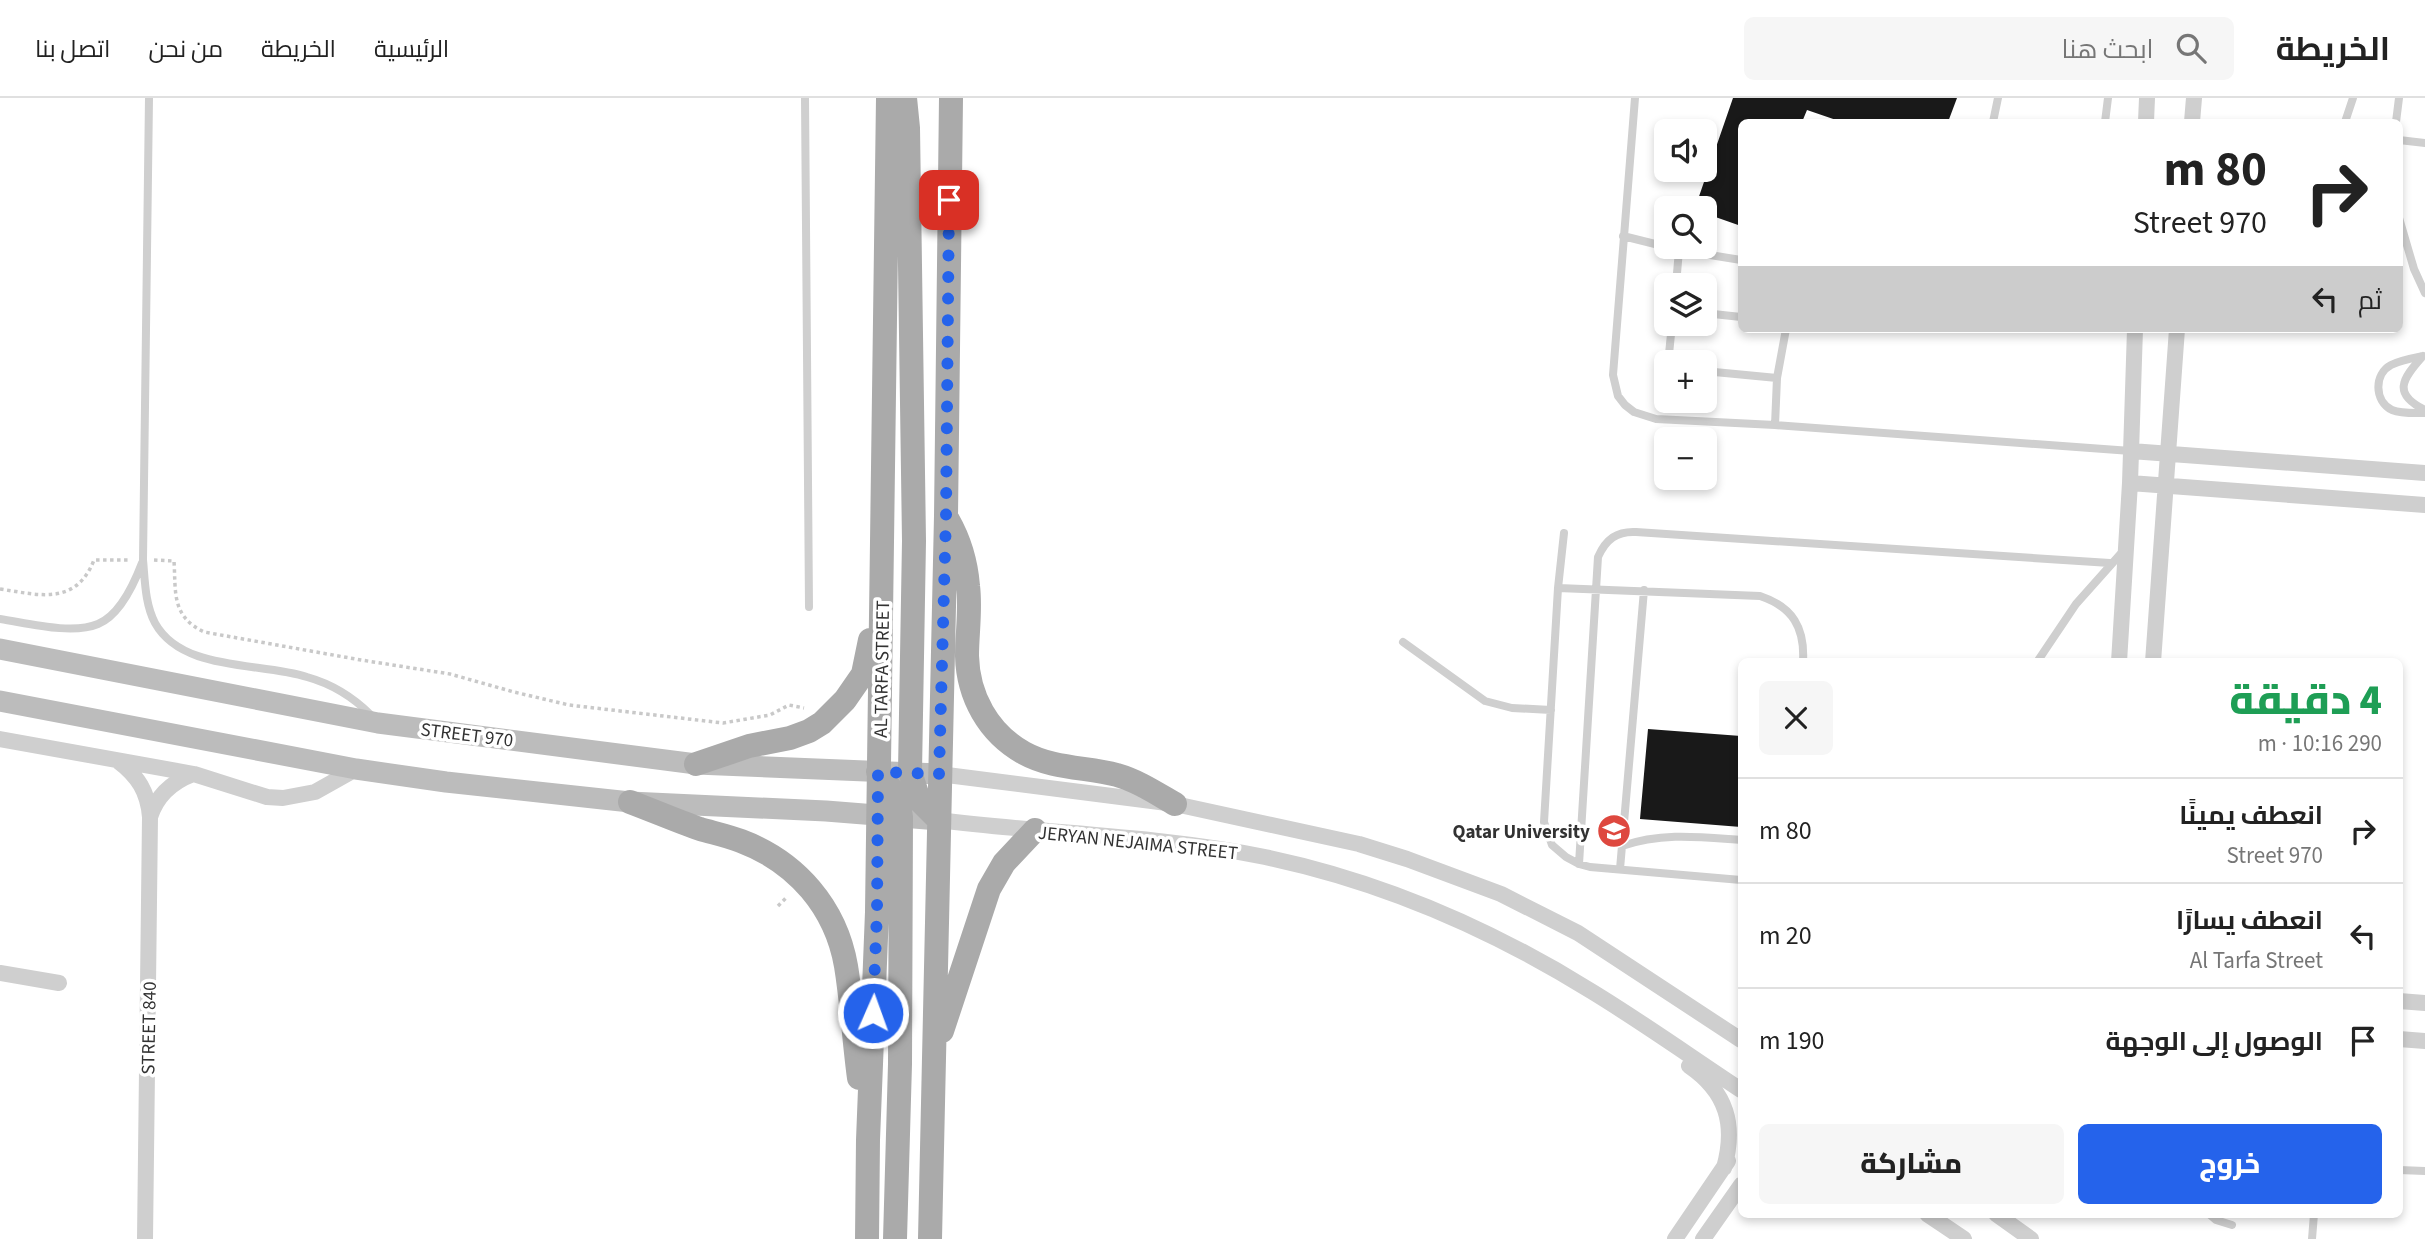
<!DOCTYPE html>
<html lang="ar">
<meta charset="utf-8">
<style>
:root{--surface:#fff;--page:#f6f6f6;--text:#222;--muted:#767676;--line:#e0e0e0;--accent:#2563eb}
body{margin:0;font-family:"Source Sans 3",Cairo,sans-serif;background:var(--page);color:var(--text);direction:rtl;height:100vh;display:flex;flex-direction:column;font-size:26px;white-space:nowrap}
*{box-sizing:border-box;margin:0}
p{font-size:23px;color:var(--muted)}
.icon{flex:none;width:38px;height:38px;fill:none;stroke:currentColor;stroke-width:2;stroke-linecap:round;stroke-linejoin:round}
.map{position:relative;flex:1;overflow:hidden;direction:ltr}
.drawer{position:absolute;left:1738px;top:560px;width:665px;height:560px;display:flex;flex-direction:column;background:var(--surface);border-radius:10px;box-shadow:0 4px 10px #0003;direction:rtl}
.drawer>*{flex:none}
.guide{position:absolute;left:1738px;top:21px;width:665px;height:214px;border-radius:10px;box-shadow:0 4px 10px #0003;direction:rtl;background:#fff;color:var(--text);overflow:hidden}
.controls{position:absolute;left:1654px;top:21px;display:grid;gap:14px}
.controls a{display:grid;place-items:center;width:63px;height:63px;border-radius:10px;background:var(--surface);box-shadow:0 4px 10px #0003;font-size:35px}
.pin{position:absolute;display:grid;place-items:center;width:60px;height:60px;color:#fff;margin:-30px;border-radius:14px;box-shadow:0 4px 10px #0006}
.me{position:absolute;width:77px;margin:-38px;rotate:2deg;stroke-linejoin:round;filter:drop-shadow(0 0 5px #0008)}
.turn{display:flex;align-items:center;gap:24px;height:147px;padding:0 21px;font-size:32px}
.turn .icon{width:91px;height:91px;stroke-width:2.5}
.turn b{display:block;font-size:49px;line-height:60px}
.then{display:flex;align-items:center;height:66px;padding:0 21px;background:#0003;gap:14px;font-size:26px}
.round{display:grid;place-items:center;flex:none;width:74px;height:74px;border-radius:10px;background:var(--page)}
.head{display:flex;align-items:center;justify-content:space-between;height:119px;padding:0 21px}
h1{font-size:42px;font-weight:800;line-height:52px;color:#1e9e55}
.button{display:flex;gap:14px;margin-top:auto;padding:14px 21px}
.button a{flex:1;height:80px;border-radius:10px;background:var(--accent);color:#fff;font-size:28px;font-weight:800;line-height:80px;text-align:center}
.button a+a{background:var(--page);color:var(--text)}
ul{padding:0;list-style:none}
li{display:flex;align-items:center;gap:21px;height:105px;padding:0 21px;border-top:2px solid var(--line)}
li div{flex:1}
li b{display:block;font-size:26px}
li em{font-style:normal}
header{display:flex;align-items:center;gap:42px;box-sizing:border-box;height:98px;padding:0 35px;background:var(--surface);border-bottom:2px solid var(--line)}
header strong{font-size:33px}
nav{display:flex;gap:38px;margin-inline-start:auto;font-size:24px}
.search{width:490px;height:63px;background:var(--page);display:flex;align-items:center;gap:18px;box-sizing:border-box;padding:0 24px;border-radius:10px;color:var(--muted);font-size:26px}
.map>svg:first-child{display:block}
</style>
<header>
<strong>الخريطة</strong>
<div class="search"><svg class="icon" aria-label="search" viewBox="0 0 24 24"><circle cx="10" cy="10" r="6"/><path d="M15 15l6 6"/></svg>ابحث هنا</div>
<nav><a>الرئيسية</a><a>الخريطة</a><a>من نحن</a><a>اتصل بنا</a></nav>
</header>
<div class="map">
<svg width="2425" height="1141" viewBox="0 0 2425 1141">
<rect width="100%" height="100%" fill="#fff"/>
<!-- building -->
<path fill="#191919" d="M1733 0H1957L1948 24H1842L1807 12 1802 24H1741V128L1704 115V110H1695Z
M1648 631 1741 638V729L1640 721Z"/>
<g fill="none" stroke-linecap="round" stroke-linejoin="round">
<!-- path -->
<path stroke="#c9c9c9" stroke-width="3.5" stroke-dasharray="3.5 3.5" stroke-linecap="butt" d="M154 462 174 463C176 494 171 518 204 534L361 562 450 576 514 594 569 607 723 625 770 617 789 607 804 610
M0 491C39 497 76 508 94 462H129
M778 808 787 799"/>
<!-- service -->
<path stroke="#cfcfcf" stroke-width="8" d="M149 0 143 462C145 483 145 506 155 525 182 574 261 564 307 579 332 586 353 599 371 617
M805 0 809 509
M1635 0 1613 277 1618 298 1625 307 1634 314 1656 321 1775 327 2131 353
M1993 24 1998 0
M2105 24 2108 0
M2345 24 2353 0
M2396 24 2399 0
M2399 42 2425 45
M2399 120 2414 171 2425 195
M1623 138 1679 152 1741 162
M1676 187 1679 152
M1704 215 1741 219
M1672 226 1669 256 1673 264
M2423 258C2413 260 2401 262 2391 267 2374 276 2374 303 2392 312 2402 316 2414 315 2425 315
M2423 258C2402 281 2392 296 2425 312
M1704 273 1777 280
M1775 327 1777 280 1786 231
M1564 435 1558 490 1544 724 1552 747 1566 759 1579 766 1590 769 1741 782
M1558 490 1760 498C1793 509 1805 530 1803 564
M0 521C27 525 72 537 98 526 120 517 134 486 142 465
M1403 544 1485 603 1512 610 1551 612
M2037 564 2076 506 2125 451
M1622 748C1662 734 1700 739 1741 742
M1579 766 1598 459C1606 441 1617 433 1636 434L2110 465
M1620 771 1644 492
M2399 1072 2425 1073
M2209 1116 2216 1122 2232 1127
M2312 1141 2314 1116"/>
<!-- minor -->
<path stroke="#cfcfcf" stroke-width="16" d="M2146 24 2147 0
M2192 24 2194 0
M2131 353 2425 375
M2130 385 2425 407
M2119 564 2130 385 2135 231
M2153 564 2177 231
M0 641 194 676 267 699 283 700 315 694 356 671
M118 663C138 678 148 694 150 719L145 1141
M939 676 1175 706 1359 746 1407 761 1501 796 1578 835 1741 942
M150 719C157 697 172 684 193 676
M939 722C1047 736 1157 737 1265 759 1380 783 1491 831 1591 893 1642 924 1691 959 1741 992
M0 875 59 885
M2399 903 2425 905
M2399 941 2425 943
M1689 968C1727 994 1736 1027 1724 1070
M1927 1116 1964 1141
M1996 1116 2031 1141
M1675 1141 1728 1063
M1703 1141 1741 1087"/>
<!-- secondary -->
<path stroke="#bcbcbc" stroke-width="21" d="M0 551 378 625 696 666 939 676
M0 603 356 671 446 684 630 704 826 713 939 722"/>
<!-- primary -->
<path stroke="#aaa" stroke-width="24" d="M905 0 908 30 914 443 910 674 919 702 939 722
M948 422C960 443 966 463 968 488 971 511 967 535 967 558 968 598 988 635 1024 655 1053 671 1086 669 1117 677 1138 683 1156 695 1175 706
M696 666 749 648 790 640 809 633 822 625 845 602 863 576 870 542
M878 674C890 688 899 700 901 719L900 966 895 1141
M630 704C654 713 677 723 700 731 714 735 728 738 741 743 797 764 836 810 846 868 852 905 854 943 859 980
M942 933 989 791 1004 765 1035 732
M867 1141 868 1042 877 814 888 0
M930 1141 946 418 951 0"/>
</g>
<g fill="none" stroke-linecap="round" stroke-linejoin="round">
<!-- route -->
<path stroke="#2563eb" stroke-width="12" stroke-dasharray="0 21.6" d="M873 915 877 814 878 674 939 676 946 418 949 102"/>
</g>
<!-- icons -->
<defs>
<g id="university-disc" transform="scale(1.75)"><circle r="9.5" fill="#de483f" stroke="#fff"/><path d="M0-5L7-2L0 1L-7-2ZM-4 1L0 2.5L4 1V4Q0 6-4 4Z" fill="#fff"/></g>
</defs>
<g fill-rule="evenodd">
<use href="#university-disc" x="1614" y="733"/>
</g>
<g text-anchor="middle" stroke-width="7" stroke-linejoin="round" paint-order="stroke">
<!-- street labels -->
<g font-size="19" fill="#323232" stroke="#fff">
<text transform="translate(881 571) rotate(-89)" y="7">AL TARFA STREET</text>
<text transform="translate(467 636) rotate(7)" y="7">STREET 970</text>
<text transform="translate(1138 744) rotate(6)" y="7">JERYAN NEJAIMA STREET</text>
<text transform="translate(148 930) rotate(-89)" y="7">STREET 840</text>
</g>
<!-- poi labels -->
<g font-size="19" font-weight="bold" fill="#323232" stroke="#fff" text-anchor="end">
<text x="1590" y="740">Qatar University</text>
</g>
</g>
</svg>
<div class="controls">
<a><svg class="icon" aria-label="sound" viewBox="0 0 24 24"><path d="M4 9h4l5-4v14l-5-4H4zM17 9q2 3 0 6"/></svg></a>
<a><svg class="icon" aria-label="search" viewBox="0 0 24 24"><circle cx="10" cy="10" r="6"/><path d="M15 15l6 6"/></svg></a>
<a><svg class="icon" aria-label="layers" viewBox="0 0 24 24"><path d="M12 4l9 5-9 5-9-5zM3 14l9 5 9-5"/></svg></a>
<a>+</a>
<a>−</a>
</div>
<div class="pin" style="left:949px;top:102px;background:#d93025"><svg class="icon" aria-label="arrive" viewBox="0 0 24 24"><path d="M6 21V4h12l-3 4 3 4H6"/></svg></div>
<svg class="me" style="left:873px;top:915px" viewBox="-20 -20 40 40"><circle r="17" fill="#2563eb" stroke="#fff" stroke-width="3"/><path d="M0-11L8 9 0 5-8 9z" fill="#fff"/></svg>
<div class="guide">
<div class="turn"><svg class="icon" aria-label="right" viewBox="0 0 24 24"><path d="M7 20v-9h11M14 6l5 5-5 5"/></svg><div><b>80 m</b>Street 970</div></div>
<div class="then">ثم<svg class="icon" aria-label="left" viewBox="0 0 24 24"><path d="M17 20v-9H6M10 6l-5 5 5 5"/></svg></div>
</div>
<section class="drawer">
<div class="head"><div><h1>4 دقيقة</h1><p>290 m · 10:16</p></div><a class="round"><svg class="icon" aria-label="close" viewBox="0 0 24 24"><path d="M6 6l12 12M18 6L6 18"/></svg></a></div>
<ul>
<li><svg class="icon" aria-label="right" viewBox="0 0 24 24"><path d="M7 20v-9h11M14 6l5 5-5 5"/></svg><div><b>انعطف يمينًا</b><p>Street 970</p></div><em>80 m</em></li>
<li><svg class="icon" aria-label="left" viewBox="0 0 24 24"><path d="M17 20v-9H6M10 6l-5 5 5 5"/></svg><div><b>انعطف يسارًا</b><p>Al Tarfa Street</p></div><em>20 m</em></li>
<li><svg class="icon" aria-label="arrive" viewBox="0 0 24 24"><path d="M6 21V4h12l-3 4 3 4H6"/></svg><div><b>الوصول إلى الوجهة</b></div><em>190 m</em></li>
</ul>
<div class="button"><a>خروج</a><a>مشاركة</a></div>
</section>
</div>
